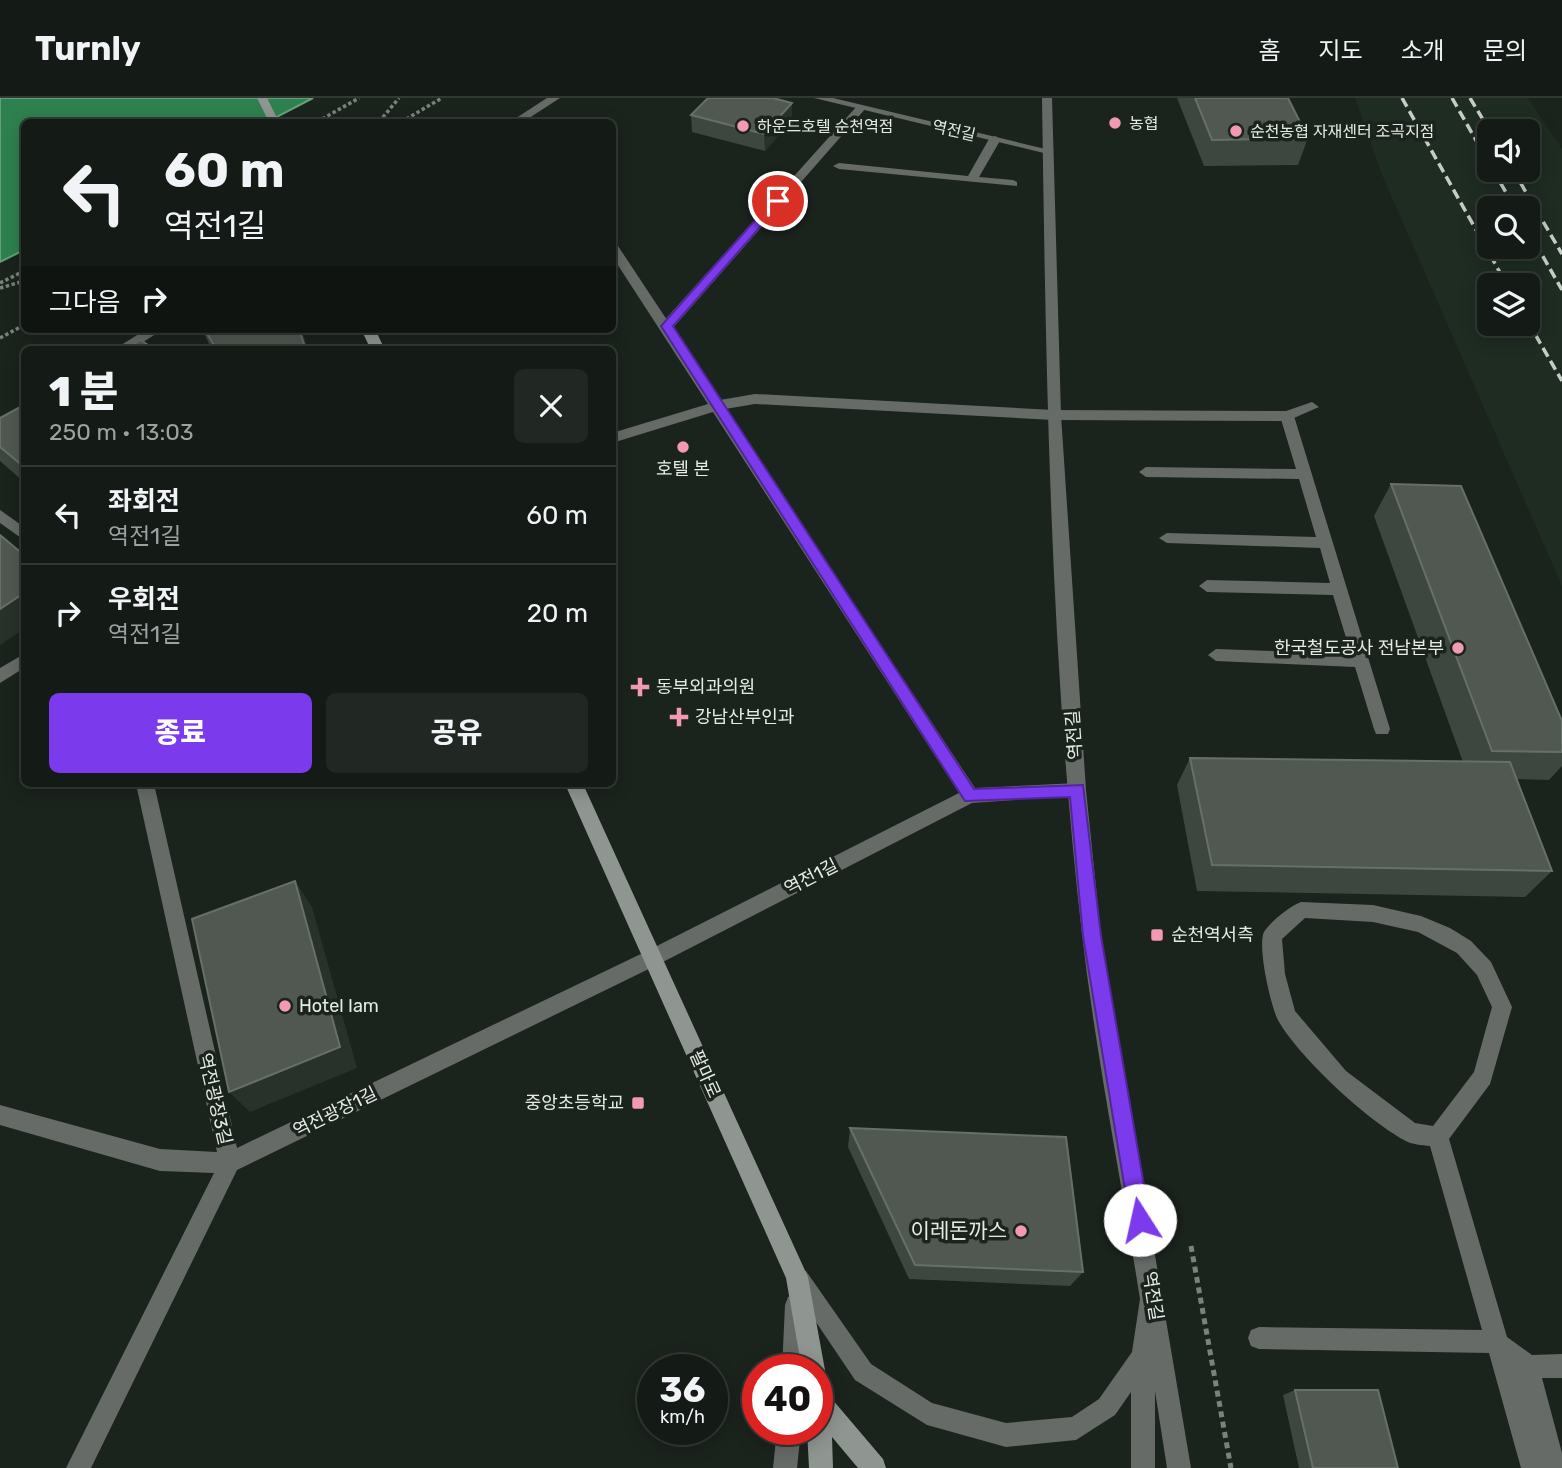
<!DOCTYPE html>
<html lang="ko">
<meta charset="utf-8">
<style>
:root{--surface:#141a16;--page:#212723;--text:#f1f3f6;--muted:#9da1a1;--line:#333835;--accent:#7c3aed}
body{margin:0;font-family:Rubik,"Noto Sans KR",sans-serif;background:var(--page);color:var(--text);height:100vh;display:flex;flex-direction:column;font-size:26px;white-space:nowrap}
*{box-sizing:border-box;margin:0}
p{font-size:23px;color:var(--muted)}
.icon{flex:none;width:38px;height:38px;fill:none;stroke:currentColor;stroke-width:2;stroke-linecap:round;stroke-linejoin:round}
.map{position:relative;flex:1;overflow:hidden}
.sheet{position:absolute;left:21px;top:248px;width:595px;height:441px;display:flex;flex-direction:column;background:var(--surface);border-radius:10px;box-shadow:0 4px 18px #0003,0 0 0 2px var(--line)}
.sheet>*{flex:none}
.top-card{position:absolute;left:21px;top:21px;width:595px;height:214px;border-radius:10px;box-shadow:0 4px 18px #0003,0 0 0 2px var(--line);background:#141a16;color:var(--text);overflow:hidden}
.tools{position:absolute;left:1477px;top:21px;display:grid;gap:14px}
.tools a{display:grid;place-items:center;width:63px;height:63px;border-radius:10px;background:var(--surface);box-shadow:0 4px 18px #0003,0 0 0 2px var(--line);font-size:35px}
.speed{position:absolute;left:637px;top:1256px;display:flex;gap:14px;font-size:35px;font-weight:700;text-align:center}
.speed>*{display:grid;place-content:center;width:91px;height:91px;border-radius:50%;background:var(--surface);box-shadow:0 4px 18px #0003,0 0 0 2px var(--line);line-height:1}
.speed small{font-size:18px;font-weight:400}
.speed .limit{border:10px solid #d22;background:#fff;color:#111}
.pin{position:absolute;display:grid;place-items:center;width:60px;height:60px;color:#fff;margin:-30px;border:4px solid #fff;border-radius:50%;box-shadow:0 2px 7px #0007}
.me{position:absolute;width:77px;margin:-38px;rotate:350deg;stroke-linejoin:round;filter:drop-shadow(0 0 5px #0008)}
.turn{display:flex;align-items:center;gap:24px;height:147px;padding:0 28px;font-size:32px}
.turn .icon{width:91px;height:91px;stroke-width:2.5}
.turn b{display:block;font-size:49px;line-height:60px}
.then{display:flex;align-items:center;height:66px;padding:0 28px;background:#0003;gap:14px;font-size:26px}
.round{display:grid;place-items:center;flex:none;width:74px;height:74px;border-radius:10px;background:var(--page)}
.overview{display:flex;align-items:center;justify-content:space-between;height:119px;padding:0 28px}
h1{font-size:42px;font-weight:800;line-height:52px}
.button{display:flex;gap:14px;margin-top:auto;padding:14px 28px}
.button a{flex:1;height:80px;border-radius:10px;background:var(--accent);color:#fff;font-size:28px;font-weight:800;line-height:80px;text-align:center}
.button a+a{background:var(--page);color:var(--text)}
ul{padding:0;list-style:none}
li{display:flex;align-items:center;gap:21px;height:98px;padding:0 28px;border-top:2px solid var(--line)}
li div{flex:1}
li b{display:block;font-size:26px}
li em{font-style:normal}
header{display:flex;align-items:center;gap:42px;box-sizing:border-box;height:98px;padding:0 35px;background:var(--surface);border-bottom:2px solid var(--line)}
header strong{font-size:33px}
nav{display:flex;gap:38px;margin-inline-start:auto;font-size:24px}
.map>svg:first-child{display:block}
</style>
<header>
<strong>Turnly</strong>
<nav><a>홈</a><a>지도</a><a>소개</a><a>문의</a></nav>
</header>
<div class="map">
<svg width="1562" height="1370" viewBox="0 0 1562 1370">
<rect width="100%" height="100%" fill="#1b231d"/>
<!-- built -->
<path fill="#1e2c22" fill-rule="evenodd" d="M1355 0H1528L1562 51V488L1382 77ZM1489 33H1528V72H1489ZM1489 110H1528V149H1489ZM1489 187H1528V226H1489Z"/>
<!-- water -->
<path fill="#2e814e" stroke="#65a07c" stroke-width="2" d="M0 0H313L267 24H24V152L0 164Z"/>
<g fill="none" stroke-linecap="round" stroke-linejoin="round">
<!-- path-far1 -->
<path stroke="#7b817c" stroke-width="3.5" stroke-dasharray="3.5 2.5" stroke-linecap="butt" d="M317 24 359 0
M379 24 399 0
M401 24 442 0
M0 185 24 173
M0 190 24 183
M0 240 24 227"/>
<!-- path -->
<path stroke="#7b817c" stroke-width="5" stroke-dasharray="6 4.5" stroke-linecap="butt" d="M1191 1148 1231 1370"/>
<!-- service -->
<path fill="#676b68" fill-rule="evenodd" d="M857 8 866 10 672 231H662V225Z
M995 38 1001 41 979 79 1013 82 1017 84V88L839 71 833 68 839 65 968 78 989 41Z
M1287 313 1294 318 1390 631 1388 636H1376L1374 631 1355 569 1216 563 1208 557 1216 551 1351 556 1333 497 1207 494 1199 488 1207 482 1330 485 1320 450 1167 445 1159 440 1167 435 1316 439 1299 381 1146 379 1139 374 1146 369 1296 371 1280 318Z
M1301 804 1373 807 1421 818 1450 830 1471 843 1491 864 1512 909 1490 986 1449 1041 1507 1239 1532 1257 1562 1256V1280H1542L1562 1355V1370H1521L1489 1255 1259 1251 1251 1248 1248 1240 1251 1232 1259 1229 1482 1232 1430 1048C1422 1047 1412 1047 1404 1042 1366 1021 1301 961 1279 924 1271 911 1257 848 1264 834 1270 824 1290 808 1301 804ZM1305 820 1373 824 1418 834 1457 855 1477 877 1492 909 1474 974 1433 1028 1415 1025 1346 973 1295 913 1285 876 1282 841Z"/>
<!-- minor -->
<path fill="#676b68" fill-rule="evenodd" d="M547 0H560L523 24H510Z
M814 0H833L1054 53 1048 56Z
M612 144 618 148 720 302 755 296 1054 312 1286 313 1312 304 1319 309 1287 323 1054 322 755 306 725 311 975 690 1077 685 1083 687 1086 692 1083 697 972 705 659 866 237 1072 91 1370H66L214 1075 160 1073 0 1027V1007L160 1051 217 1054 136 686H154L237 1050 645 854 959 695 713 314 612 345V335L708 306 612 158Z
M147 231H164L130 252H113Z
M0 412 24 429V442L0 425Z
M796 1196 804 1199 807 1207 805 1272H782L785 1207 788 1199Z
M777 1332H801L797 1370H773Z"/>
<!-- tertiary -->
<path fill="#676b68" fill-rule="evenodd" d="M1042 0H1052L1061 317 1086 692 1101 838 1191 1370H1167L1155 1293V1370H1131V1294L1115 1317 1076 1342 1006 1349 927 1327 855 1282 787 1181 790 1173 798 1170 806 1173 871 1266 932 1305 1006 1325 1072 1319 1099 1301 1132 1254 1140 1201C1121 1080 1096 958 1082 836 1050 559 1046 278 1042 0Z
M24 556V570L0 585V570Z"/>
<!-- secondary -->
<path fill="#8f9590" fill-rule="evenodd" d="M257 0H267L279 24H269Z
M361 231H375L385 252H371Z
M565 686H583L808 1179 825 1272 821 1280 817 1282V1272H802L786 1180Z
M818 1290 826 1294 883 1361 886 1370H858L832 1339 833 1370H809L807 1332H817Z"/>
<!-- rail -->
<path stroke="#c7ccc8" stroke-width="3.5" stroke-dasharray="10 5" stroke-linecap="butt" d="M1402 0 1507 187
M1452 0 1489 65
M1470 0 1490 33
M1493 72 1515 110
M1513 72 1562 156
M1528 132 1562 192
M1528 224 1562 283"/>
</g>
<!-- wall -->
<path fill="#3e4640" d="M1177 0H1288L1308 40 1298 67 1204 68Z
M792 5V22L765 53 692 34 691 17Z
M202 231H301L308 252H212Z
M24 307V384L0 363V320Z
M1391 386 1562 623V668L1549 682 1516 681 1552 773 1525 799 1197 793 1177 687 1190 660 1463 664 1374 418Z
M850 1030 1083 1174 1070 1188 909 1181 848 1049Z
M1295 1292 1398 1370H1299L1283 1297Z"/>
<!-- shaded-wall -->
<path fill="#28312a" d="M792 5V22L765 53 764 36Z
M299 231H301L308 252H306Z
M24 495V531L0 547V511Z
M295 783 312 809 357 970 250 1014 229 994Z"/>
<!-- building -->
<path fill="#505851" stroke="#676f69" stroke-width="2" d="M708 0H773L792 5 764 36 691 17Z
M1195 0H1288L1308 40 1212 42Z
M204 231H299L306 252H217Z
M141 242 155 252H124Z
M24 307V368H23L0 349V320Z
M1391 386 1461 388 1562 623V654L1492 653Z
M0 437 24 457V495L0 511Z
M1190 660 1510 664 1552 773 1212 767Z
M295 783 340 949 229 994 192 821Z
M850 1030 1066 1039 1083 1174 915 1167Z
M1295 1292H1378L1398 1370H1313Z"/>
<!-- route -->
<path fill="#7c3aed" stroke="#51269a" stroke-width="2" d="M774 101 783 103 673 228 974 691 1083 687 1101 838 1150 1122 1147 1129 1140 1132 1133 1129 1130 1122 1083 838 1070 699 965 703 661 228Z"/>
<!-- markers -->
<g fill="#f19ab1" stroke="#1b231d" stroke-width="2.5">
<circle cx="1115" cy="25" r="7"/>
<circle cx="743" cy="28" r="7"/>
<circle cx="1236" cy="33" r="7"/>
<circle cx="683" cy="349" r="7"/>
<circle cx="1458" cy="550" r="7"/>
<path d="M636.5 578.5h7v7h7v7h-7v7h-7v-7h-7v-7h7z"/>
<path d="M675.5 608.5h7v7h7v7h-7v7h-7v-7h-7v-7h7z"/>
<rect x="1150" y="830" width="14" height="14" rx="3.5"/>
<circle cx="285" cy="908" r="7"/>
<rect x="631" y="998" width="14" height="14" rx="3.5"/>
<circle cx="1021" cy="1133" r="7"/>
</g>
<g text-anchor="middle" stroke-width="7" stroke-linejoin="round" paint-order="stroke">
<!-- far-poi labels -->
<g font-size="16" fill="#e5eae6" stroke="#1b231d" text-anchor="start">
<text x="1129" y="31">농협</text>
<text x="757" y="34">하운드호텔 순천역점</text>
<text x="1250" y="39">순천농협 자재센터 조곡지점</text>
</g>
<!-- far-street labels -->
<g font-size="16" fill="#e5eae6" stroke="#1b231d">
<text transform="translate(954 32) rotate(13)" y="6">역전길</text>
</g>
<!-- poi labels -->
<g font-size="18" fill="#e5eae6" stroke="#1b231d" text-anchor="start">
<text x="683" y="377" text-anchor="middle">호텔 본</text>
<text x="1444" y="556" text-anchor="end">한국철도공사 전남본부</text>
<text x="656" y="595">동부외과의원</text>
<text x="695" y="625">강남산부인과</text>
<text x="1171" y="843">순천역서측</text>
<text x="299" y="914">Hotel Iam</text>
<text x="624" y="1011" text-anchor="end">중앙초등학교</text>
</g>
<!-- street labels -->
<g font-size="18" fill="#e5eae6" stroke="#1b231d">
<text transform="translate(1074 637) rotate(-94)" y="6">역전길</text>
<text transform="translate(811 779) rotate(-27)" y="6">역전1길</text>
<text transform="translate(705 976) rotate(66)" y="6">팔마로</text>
<text transform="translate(215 1001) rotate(77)" y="6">역전광장3길</text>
<text transform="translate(335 1014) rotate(-26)" y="6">역전광장1길</text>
<text transform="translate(1153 1198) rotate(81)" y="6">역전길</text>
</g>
<!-- near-poi labels -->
<g font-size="21" fill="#e5eae6" stroke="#1b231d" text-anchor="end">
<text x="1007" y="1140">이레돈까스</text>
</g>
</g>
</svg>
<div class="tools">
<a><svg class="icon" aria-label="sound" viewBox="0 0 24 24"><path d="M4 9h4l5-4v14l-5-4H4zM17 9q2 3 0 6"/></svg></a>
<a><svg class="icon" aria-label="search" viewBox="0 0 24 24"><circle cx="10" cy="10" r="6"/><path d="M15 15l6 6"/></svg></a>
<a><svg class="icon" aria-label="layers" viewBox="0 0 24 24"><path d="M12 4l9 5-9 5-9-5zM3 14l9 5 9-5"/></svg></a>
</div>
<div class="speed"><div>36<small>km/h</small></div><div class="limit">40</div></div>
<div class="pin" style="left:778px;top:103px;background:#d93025"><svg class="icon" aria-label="arrive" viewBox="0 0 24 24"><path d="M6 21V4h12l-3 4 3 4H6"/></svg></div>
<svg class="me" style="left:1140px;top:1122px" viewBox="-20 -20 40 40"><circle r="19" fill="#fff"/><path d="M0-13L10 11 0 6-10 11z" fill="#7c3aed"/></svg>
<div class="top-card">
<div class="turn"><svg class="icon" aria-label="left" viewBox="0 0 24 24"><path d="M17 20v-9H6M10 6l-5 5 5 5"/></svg><div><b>60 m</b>역전1길</div></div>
<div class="then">그다음<svg class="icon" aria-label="right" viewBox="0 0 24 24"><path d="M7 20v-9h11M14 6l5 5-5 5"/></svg></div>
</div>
<section class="sheet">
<div class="overview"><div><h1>1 분</h1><p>250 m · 13:03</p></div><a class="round"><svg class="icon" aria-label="close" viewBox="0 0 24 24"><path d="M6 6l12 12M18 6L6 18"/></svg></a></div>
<ul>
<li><svg class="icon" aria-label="left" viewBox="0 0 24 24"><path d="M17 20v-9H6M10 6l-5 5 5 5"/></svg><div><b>좌회전</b><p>역전1길</p></div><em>60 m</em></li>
<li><svg class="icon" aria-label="right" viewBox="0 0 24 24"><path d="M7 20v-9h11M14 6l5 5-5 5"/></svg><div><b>우회전</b><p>역전1길</p></div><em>20 m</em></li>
</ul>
<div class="button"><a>종료</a><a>공유</a></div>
</section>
</div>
